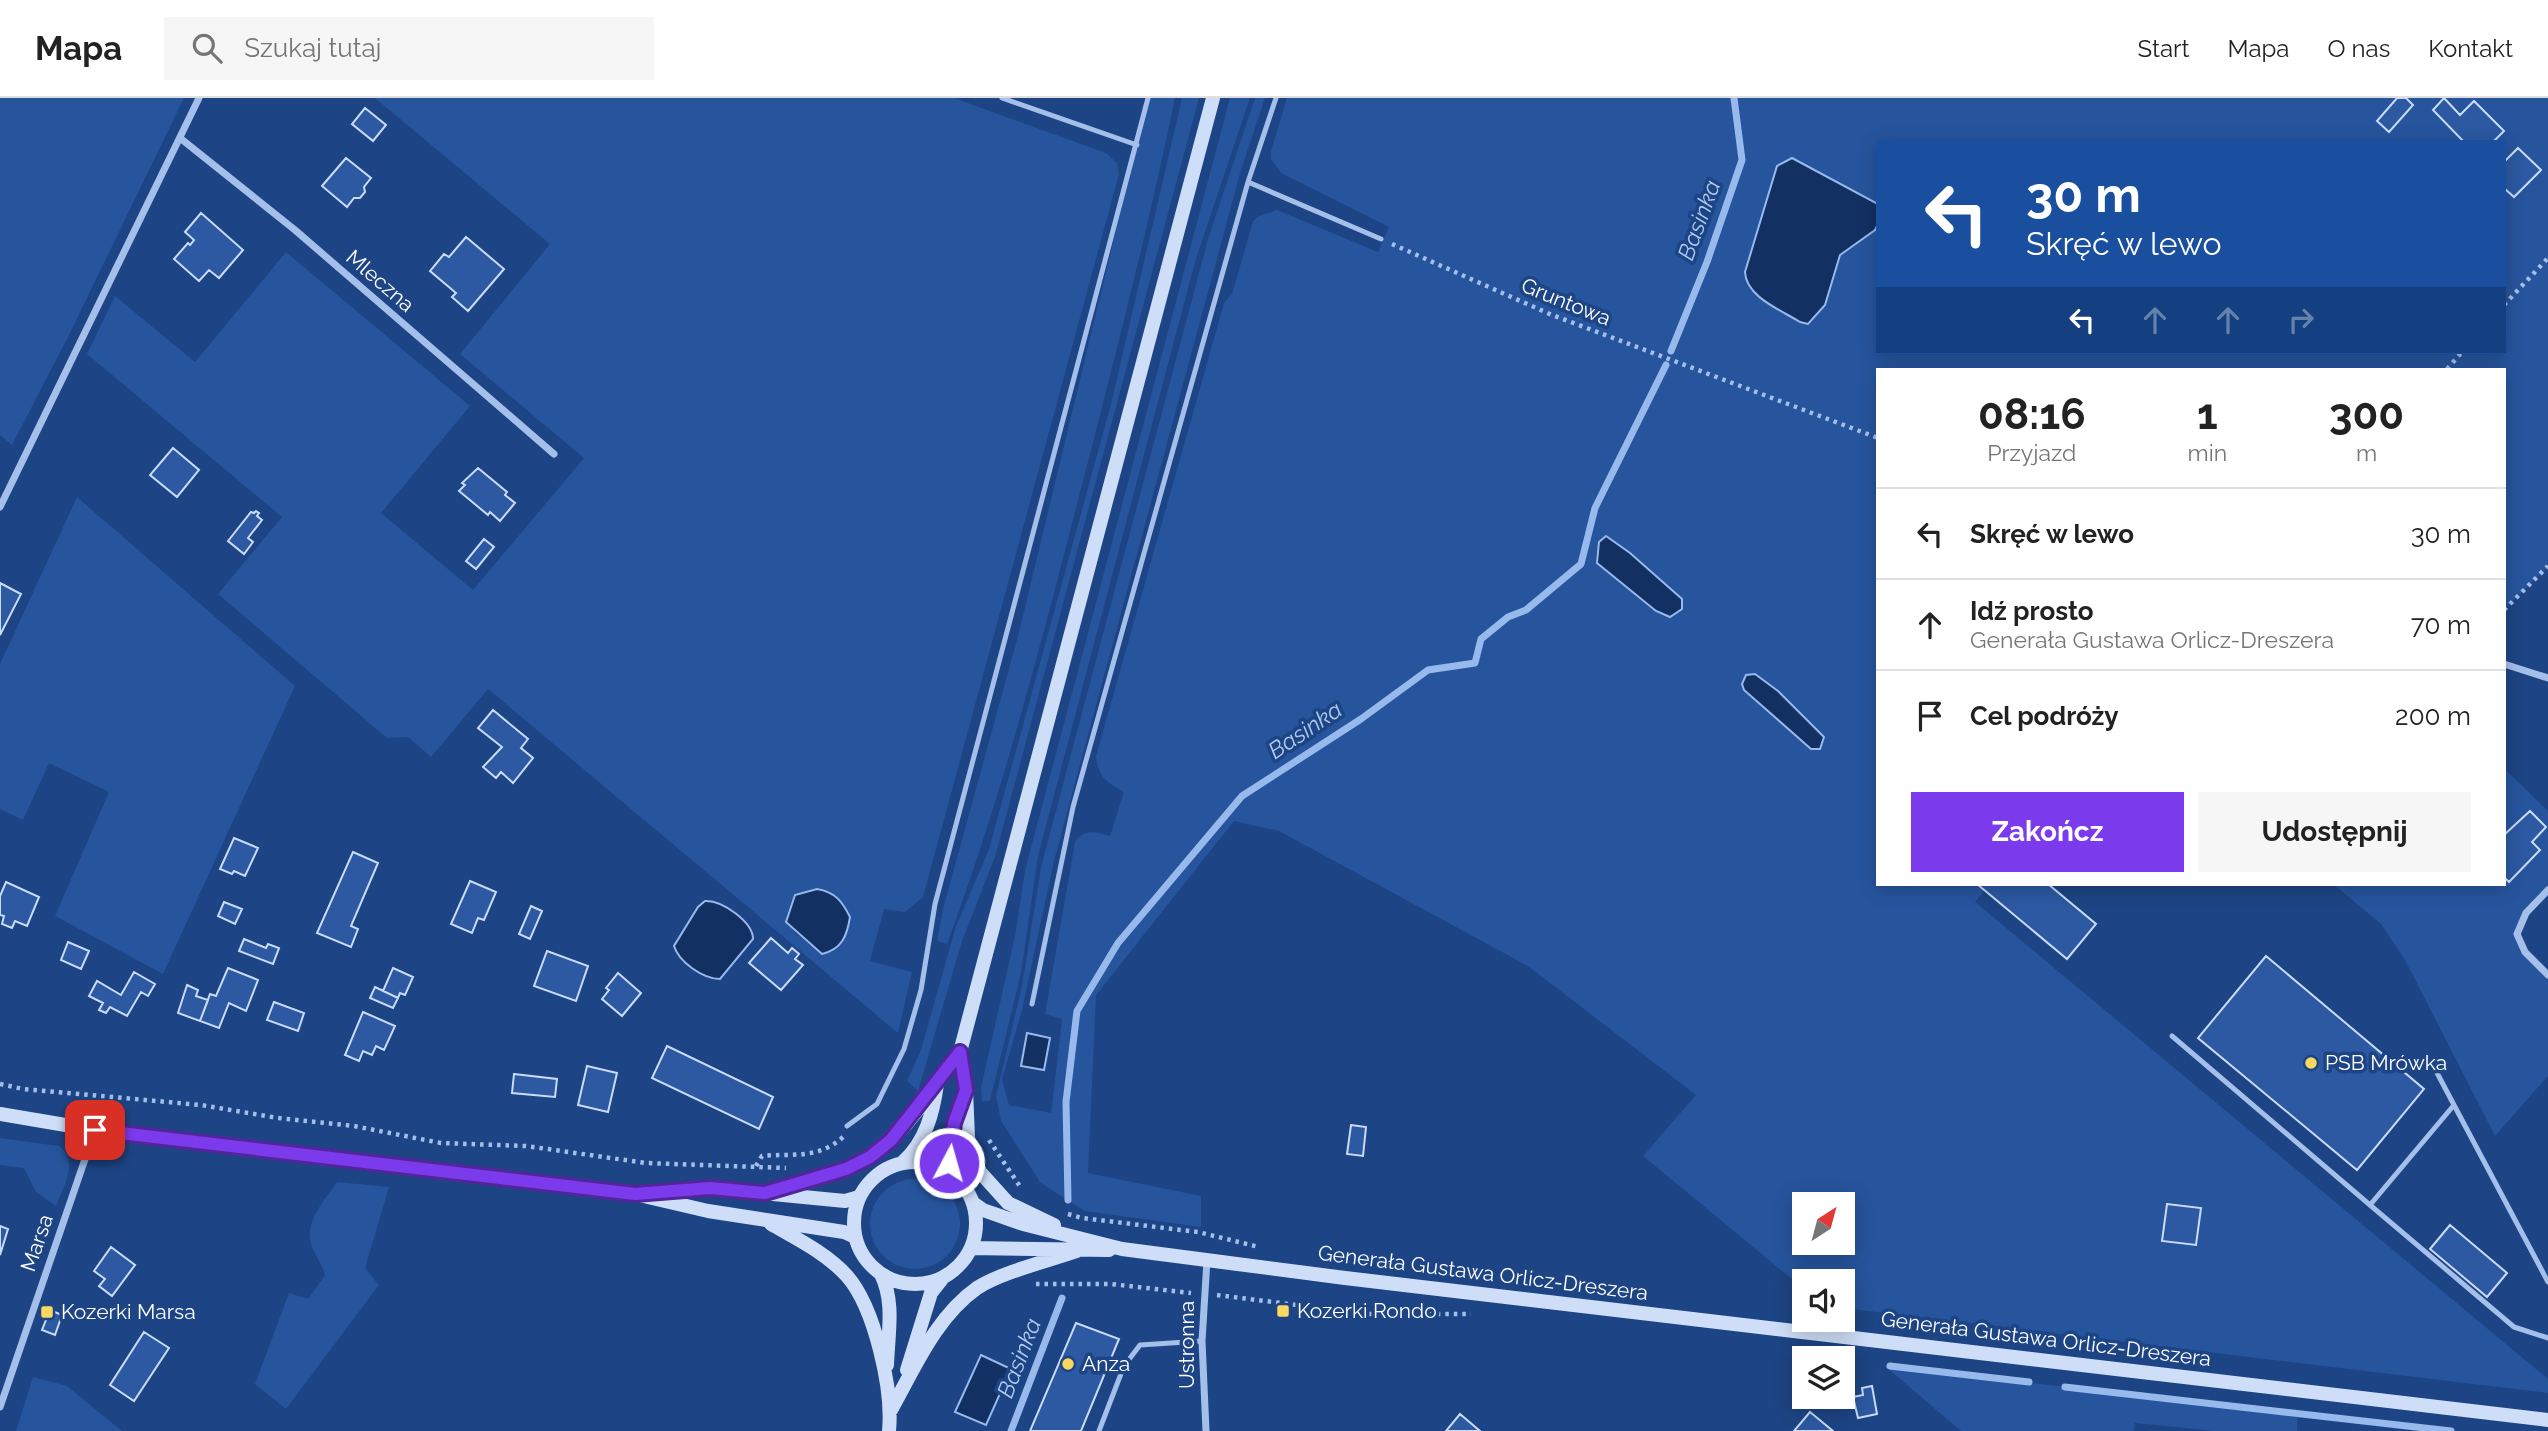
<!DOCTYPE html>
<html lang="pl">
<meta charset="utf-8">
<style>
:root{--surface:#fff;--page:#f6f6f6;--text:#222;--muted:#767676;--line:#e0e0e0;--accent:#7c3aed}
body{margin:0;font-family:Raleway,sans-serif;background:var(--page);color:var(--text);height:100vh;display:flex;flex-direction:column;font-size:26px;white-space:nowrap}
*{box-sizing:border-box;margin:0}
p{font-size:23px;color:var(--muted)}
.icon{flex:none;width:38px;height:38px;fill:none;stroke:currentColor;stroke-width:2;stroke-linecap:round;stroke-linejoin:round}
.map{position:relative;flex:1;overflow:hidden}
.details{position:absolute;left:1876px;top:270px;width:630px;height:518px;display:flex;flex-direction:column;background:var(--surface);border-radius:0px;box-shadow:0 4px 18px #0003}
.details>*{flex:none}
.guide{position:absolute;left:1876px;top:42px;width:630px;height:214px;border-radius:0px;box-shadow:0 4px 18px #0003;background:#1a4fa0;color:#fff;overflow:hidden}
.needle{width:46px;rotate:36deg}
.buttons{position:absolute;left:1792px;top:1094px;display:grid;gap:14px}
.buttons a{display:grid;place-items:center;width:63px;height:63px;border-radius:0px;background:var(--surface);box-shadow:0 4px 18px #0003;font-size:35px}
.pin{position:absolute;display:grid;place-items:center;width:60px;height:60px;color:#fff;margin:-30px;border-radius:14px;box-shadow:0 4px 10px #0006}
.me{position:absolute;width:77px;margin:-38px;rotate:6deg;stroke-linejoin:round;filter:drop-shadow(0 0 5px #0008)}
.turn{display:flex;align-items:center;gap:24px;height:147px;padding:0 35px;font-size:32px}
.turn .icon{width:91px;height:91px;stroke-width:2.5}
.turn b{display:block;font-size:49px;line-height:60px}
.lanes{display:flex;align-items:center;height:66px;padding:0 35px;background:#0003;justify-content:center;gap:35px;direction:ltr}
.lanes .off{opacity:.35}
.eta{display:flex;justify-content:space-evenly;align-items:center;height:119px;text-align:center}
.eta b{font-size:42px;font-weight:700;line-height:49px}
.cta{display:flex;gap:14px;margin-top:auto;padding:14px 35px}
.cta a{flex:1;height:80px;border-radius:0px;background:var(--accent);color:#fff;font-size:28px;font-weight:700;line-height:80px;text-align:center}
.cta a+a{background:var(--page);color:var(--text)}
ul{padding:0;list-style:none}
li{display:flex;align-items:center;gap:21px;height:91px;padding:0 35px;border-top:2px solid var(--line)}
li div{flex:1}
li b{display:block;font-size:26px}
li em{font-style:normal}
header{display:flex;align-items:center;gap:42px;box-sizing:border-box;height:98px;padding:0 35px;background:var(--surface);border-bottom:2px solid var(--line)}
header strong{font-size:33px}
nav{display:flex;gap:38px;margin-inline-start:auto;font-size:24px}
.search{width:490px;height:63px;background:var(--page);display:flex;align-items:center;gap:18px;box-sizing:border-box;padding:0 24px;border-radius:0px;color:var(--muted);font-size:26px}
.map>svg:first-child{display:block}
</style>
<header>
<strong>Mapa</strong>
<div class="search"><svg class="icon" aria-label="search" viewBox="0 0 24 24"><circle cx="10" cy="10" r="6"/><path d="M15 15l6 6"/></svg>Szukaj tutaj</div>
<nav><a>Start</a><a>Mapa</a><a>O nas</a><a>Kontakt</a></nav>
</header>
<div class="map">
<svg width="2548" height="1333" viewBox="0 0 2548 1333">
<rect width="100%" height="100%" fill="#1d4484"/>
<!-- green -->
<path fill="#26549d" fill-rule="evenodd" d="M0 0H184L69 237 12 347 0 337Z
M375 0H954L1106 55 1117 65 1119 76 923 799 905 814 884 811 870 863 912 874 898 935 488 591 431 659 408 639 387 640 218 496 282 419 87 256 115 198 195 264 286 154 470 308 381 415 473 492 584 360 460 256 550 146ZM817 791 830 794 840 802 845 841 834 852 822 856 794 834 786 818 792 803Z
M1148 0H1175C1146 141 1110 279 1074 418 1037 562 999 706 947 846L937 843 943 811 1019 534Z
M1182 0H1199L995 759 962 843 918 993 907 983 921 952 955 831 989 751 1111 306Z
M1230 0H1250L1195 164 1038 758 1021 875 990 1003H982L981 990 1015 838 1025 772Z
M1255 0H1265L1241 72 1054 763 1022 912 1002 981 1009 1007 1051 1015 1062 921 1045 916 1075 744C1085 730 1096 734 1110 738L1124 694C1107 685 1098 679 1096 658L1224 205 1232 196 1253 123 1259 118 1277 112 1378 154 1389 129 1281 75 1271 61V53L1287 0H2548V469L2504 512V271H1878V786H1990L1975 804 2548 1281V1295L1843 1210V1183H1804V1191L1643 1058 1696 997 1528 868 1279 733 1234 723 1096 897 1088 1075 1201 1098V1129L1085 1113 1050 1091 1040 1084 1001 1023 996 998 1022 888 1041 769 1208 141ZM1878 44H2504V254H1878ZM1804 1106H1843V1144H1804Z
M77 399 295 588 163 876 55 818 109 694 49 665 23 722 0 711V566Z
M2504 670 2548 713V795L2526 815 2517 836 2525 854 2548 877V978L2495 1038 2405 862 2381 826 2333 786H2504Z
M0 1040 59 1048C80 1064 63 1089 56 1108L36 1094 24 1070 0 1067Z
M870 1126a45 45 0 1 1 90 0a45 45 0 1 1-90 0Z
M337 1084 389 1089 365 1170 379 1187 286 1311 255 1286 289 1195 308 1201 325 1177C322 1166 314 1156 311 1146 304 1123 326 1101 337 1084Z
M1885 1268 2298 1316 2297 1333H2214L2135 1325 2134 1333H1961Z
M33 1279 67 1288 122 1333H16Z"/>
<!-- water -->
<path fill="#133063" stroke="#97b9ec" stroke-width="2" d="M1792 60 1878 106V126L1875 132 1840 157 1825 207 1808 226 1800 224C1781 212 1746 199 1745 174L1777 68Z
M1606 438 1630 455 1682 501V511L1670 519 1656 513 1597 465 1599 444Z
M1755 576 1778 593 1824 639 1820 651H1811L1744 592 1742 586 1746 577Z
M817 791C835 794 842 803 850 819 847 838 842 851 822 856L786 824 795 797Z
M705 803C722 802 753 824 753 841L720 881C703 881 679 864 674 848L698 809Z
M1027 935 1050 940 1044 972 1021 968Z
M981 1257 1011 1271 986 1327 955 1314Z"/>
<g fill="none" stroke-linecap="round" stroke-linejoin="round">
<!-- stream -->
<path stroke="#97b9ec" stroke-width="7" d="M1671 253 1707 164 1742 62 1734 0
M1068 1102 1066 1004 1077 913 1118 845 1242 698 1361 621 1428 572 1475 565 1481 541 1508 519 1526 512 1581 466 1595 410 1666 267
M1890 1268 2029 1284
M2065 1289 2451 1333
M1011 1333 1062 1200"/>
</g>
<!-- building -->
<path fill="#2c59a2" stroke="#c9dbf8" stroke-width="2" d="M2397 0H2406L2413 7 2389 34 2377 23Z
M2444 0 2460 17 2474 3 2504 33 2493 44H2464L2433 12Z
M365 10 386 27 373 43 352 26Z
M2518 50 2541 72 2514 99 2504 90V64Z
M346 60 371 80 364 89 365 94 360 100H354L347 109 322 88Z
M201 115 243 152 219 180 209 172 199 183 174 161 188 145 190 147 194 142 185 134Z
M466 139 504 171 468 213 452 199 456 195 430 173 444 156 449 159Z
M173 350 199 372 177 399 150 377Z
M478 370 507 394 505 397 515 405 500 423 490 414 488 417 459 393 465 387 462 385Z
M256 413 259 415 257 418 262 422 248 440 253 444 244 456 228 443 251 414 254 415Z
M484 441 494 449 476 471 466 463Z
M0 485 21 496 0 537Z
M493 612 528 641 521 650 533 660 513 685 501 674 496 680 483 669 502 649 478 630Z
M2530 713 2546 729 2532 744 2540 752 2509 784 2504 779V737Z
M234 740 258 750 245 778 234 773 232 776 220 771Z
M353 754 378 765 351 828 358 831 351 849 317 835Z
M470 783 496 794 484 822 478 820 472 835 451 826Z
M6 784 39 799 27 828 15 823 12 830 2 826 4 818 0 817V798Z
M1977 786H2048L2096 826 2067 861Z
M224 804 242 811 235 826 218 818Z
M531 808 542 813 530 841 519 836Z
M771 840 788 855 792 850 799 856 795 861 803 867 781 892 749 865Z
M244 841 266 850 268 846 279 850 273 866 239 853Z
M68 844 89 853 81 871 61 862Z
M547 853 588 868 576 903 534 888Z
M2266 858 2424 991 2357 1072 2198 940Z
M228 870 258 882 246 913 229 905 219 930 200 923 210 896 216 898Z
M393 870 413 879 405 897 400 895 398 900 383 893Z
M134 874 155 886 148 898 141 894 127 918 110 909 106 915 99 912 103 905 89 898 97 883 121 897Z
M618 875 641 895 622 918 602 901 609 892 606 890Z
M187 887 198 892 196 898 208 902 200 923 178 915Z
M375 889 398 900 393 910 370 900Z
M274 904 304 915 298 933 267 922Z
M363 914 395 928 384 952 376 948 372 957 363 953 359 963 345 957Z
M667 948 773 999 759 1031 652 980Z
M587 968 617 975 608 1014 578 1007Z
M514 976 557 981 555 999 512 995Z
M1351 1027 1366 1029 1363 1058 1347 1056Z
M2167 1106 2201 1110 2196 1147 2162 1143Z
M2450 1127 2507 1175 2487 1199 2430 1151Z
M0 1128 8 1131 0 1157Z
M111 1149 135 1167 112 1198 99 1188 105 1181 94 1173Z
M50 1212 62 1217 55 1237 42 1232Z
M1076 1225 1119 1241 1081 1333H1030Z
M144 1234 169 1250 134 1303 110 1287Z
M1872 1288 1877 1316 1858 1320 1853 1299 1863 1297 1862 1290Z
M1810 1314 1833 1333H1794Z
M1460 1316 1480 1333H1446Z"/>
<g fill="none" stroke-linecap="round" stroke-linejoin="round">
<!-- path -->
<path stroke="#a4bfea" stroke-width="4.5" stroke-dasharray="3.5 5" stroke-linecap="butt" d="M1392 146 1552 217 1878 340
M2504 207 2548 160
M2447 271 2462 254
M2504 512 2548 468
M0 986 23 991 201 1007 278 1020 354 1028 441 1045 526 1048 646 1065 786 1070
M989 1042 1021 1090
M756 1068 762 1058C791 1055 818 1062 843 1039
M1068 1116 1082 1120 1198 1134 1259 1149
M1036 1186H1111L1191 1195
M1217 1197 1369 1216H1471"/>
<!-- lane -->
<path stroke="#a4bfea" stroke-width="5" d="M1002 0 1137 47
M1248 84 1381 141
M1032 906 1073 709 1248 84 1276 0
M2172 938 2370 1107
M2435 971 2454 1007
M847 1028 877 1006 904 951 921 892 935 806 1148 0
M2548 1184 2454 1007 2370 1107 2514 1229 2548 1240
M1099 1333 1124 1268 1140 1247 1202 1243"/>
<!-- street -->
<path stroke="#a4bfea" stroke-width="7" d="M180 40 295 132 554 356
M0 409 199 0
M2504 566 2548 580
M2548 792 2526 815 2517 836 2525 854 2548 877
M0 1309 95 1032
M1206 1333 1202 1243 1207 1162"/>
<!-- secondary -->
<path stroke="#cfdef8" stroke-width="14" d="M0 1016 95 1032 635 1096 708 1113 844 1134 855 1139
M854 1125a61 61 0 1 1 122 0a61 61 0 1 1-122 0Z
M903 1064C926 1043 933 1015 937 986
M957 1078C943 1053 954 1023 964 998
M650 1095 710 1090 845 1103 859 1099
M765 1095C808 1083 855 1074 889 1044 917 1019 936 983 960 954
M973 1105 983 1112 1023 1126 1122 1151 1345 1180 2548 1322
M771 1126C797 1141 826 1155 847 1178 875 1210 893 1292 889 1333
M1054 1127 1008 1105 980 1074 968 1040 966 992 960 954 1213 0
M971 1150 1109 1152
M881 1176C895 1204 888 1236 887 1267
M907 1272 931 1195 942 1181
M891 1312C915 1269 936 1219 977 1190 1002 1174 1048 1163 1077 1153"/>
</g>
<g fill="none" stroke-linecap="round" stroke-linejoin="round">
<!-- route casing -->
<g stroke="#51269a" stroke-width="18">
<path id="route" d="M95 1032 635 1096 710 1090 765 1095 846 1071 870 1059 891 1042 960 954 966 992 954 1025 949 1065"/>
</g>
<!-- route -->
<use href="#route" stroke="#7c3aed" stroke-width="12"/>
</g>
<!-- markers -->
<g fill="#fad862" stroke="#1d4484" stroke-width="2.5">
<circle cx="2311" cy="965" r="7"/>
<rect x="1276" y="1206" width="14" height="14" rx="3.5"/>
<rect x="40" y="1207" width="14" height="14" rx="3.5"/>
<circle cx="1068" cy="1266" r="7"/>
</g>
<g text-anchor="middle" stroke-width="7" stroke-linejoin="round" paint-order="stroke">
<!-- street labels -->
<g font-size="21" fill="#fff" stroke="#1d4484">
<text transform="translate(380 183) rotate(41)" y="7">Mleczna</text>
<text transform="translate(1566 204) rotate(22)" y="7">Gruntowa</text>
<text transform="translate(37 1145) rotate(-71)" y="7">Marsa</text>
<text transform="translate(1483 1175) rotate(7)" y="7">Generała Gustawa Orlicz-Dreszera</text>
<text transform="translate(2046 1241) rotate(7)" y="7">Generała Gustawa Orlicz-Dreszera</text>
<text transform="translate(1187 1247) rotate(-90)" y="7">Ustronna</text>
</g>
<!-- poi labels -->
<g font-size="21" fill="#fff" stroke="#1d4484" text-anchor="start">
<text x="2325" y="972">PSB Mrówka</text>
<text x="1297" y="1220">Kozerki Rondo</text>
<text x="61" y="1221">Kozerki Marsa</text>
<text x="1082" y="1273">Anza</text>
</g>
<!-- water labels -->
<g font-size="23" font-style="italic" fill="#afcaf2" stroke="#1d4484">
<text transform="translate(1699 122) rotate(-70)" y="8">Basinka</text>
<text transform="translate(1305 632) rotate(-34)" y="8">Basinka</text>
<text transform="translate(1019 1260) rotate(-69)" y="8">Basinka</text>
</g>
</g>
</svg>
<div class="buttons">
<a><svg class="needle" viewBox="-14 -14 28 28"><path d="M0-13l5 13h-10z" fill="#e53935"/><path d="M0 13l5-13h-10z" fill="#767676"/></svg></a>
<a><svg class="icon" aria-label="sound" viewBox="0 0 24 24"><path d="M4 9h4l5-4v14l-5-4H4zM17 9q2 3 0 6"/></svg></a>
<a><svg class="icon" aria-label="layers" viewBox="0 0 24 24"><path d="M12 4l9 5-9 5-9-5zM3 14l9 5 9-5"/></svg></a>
</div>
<div class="pin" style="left:95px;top:1032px;background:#d93025"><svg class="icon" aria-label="arrive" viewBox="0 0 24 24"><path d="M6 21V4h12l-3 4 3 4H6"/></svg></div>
<svg class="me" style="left:949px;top:1065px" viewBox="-20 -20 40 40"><circle r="17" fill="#7c3aed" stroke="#fff" stroke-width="3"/><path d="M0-11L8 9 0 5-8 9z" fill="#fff"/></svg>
<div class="guide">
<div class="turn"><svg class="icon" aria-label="left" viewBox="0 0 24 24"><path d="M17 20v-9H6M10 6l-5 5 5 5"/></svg><div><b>30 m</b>Skręć w lewo</div></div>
<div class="lanes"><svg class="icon" aria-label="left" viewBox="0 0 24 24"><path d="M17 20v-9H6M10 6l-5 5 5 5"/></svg><svg class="icon off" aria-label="ahead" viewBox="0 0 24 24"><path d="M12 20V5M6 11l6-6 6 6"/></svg><svg class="icon off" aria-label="ahead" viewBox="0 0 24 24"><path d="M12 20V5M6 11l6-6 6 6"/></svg><svg class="icon off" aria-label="right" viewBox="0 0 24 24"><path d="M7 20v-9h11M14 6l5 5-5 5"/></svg></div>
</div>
<section class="details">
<div class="eta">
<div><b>08:16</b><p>Przyjazd</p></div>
<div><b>1</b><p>min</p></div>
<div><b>300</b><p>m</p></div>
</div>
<ul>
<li><svg class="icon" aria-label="left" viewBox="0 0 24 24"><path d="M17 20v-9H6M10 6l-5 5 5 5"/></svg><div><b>Skręć w lewo</b></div><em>30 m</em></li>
<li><svg class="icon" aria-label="ahead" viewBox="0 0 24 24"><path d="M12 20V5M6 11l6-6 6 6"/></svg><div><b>Idź prosto</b><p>Generała Gustawa Orlicz-Dreszera</p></div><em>70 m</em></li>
<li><svg class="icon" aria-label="arrive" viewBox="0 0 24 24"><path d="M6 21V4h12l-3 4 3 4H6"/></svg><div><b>Cel podróży</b></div><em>200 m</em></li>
</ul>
<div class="cta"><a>Zakończ</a><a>Udostępnij</a></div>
</section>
</div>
